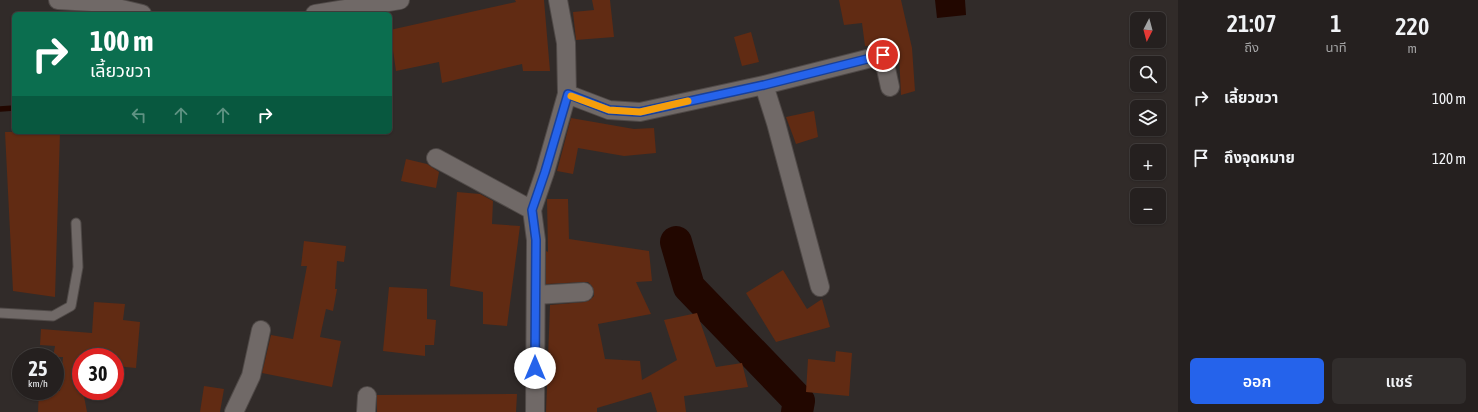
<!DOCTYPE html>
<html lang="th">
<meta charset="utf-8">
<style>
:root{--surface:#25201f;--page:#312d2c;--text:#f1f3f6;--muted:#a3a3a4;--line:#423e3d;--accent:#2563eb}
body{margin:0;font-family:"Asap Condensed","Noto Sans Thai",sans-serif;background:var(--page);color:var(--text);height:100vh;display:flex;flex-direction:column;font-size:15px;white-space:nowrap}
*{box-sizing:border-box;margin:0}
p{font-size:13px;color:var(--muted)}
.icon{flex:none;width:22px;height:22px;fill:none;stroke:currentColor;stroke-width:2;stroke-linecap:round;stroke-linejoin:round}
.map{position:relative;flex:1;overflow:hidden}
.panel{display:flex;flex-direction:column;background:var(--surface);width:300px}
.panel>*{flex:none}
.hud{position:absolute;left:12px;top:12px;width:380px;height:122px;border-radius:6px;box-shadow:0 1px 3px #0004,0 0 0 1px var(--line);background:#0b6e4f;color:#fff;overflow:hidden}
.needle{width:26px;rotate:186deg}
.tools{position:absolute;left:1130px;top:12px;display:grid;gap:8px}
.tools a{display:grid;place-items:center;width:36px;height:36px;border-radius:6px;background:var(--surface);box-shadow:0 1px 3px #0004,0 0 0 1px var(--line);font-size:20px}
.speed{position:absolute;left:12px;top:348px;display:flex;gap:8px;font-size:20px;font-weight:700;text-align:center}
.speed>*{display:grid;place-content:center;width:52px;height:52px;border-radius:50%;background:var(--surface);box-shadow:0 1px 3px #0004,0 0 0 1px var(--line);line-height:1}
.speed small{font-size:10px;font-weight:400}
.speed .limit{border:6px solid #d22;background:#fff;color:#111}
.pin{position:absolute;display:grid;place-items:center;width:34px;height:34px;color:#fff;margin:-17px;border:2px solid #fff;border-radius:50%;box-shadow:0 1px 4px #0007}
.me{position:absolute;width:44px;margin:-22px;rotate:0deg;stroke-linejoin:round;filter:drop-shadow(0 0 3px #0008)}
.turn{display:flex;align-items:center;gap:14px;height:84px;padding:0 12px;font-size:18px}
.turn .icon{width:52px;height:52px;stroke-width:2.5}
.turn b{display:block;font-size:28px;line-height:34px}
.lanes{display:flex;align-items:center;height:38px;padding:0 12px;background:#0003;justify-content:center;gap:20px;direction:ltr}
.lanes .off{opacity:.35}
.eta{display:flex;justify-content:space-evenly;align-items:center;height:68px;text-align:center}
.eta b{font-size:24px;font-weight:600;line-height:28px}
.primary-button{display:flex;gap:8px;margin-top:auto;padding:8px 12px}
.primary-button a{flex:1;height:46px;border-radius:6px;background:var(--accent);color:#fff;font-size:16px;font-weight:600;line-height:46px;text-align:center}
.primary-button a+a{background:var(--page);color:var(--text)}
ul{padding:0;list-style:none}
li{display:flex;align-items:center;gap:12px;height:60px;padding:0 12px}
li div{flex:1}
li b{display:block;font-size:15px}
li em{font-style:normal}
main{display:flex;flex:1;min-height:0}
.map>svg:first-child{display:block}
</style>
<main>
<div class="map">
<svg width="1178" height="412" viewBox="0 0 1178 412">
<rect width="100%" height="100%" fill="#312b29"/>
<!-- water -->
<path fill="#220700" d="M935 0H965L966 15 937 18Z"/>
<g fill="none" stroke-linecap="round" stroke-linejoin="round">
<!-- stream -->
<path stroke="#220700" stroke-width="5.5" d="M0 109 14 108"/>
<!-- river -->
<path stroke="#220700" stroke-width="32" d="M676 242 689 287 799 401 797 412"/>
</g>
<!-- building -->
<path fill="#612b13" d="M515 0H544L550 71H523L522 64 442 83 439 62 396 71 390 30 516 2Z
M592 0H610L614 37 576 40 573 12 594 10Z
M839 0H901L912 48 915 91 901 95 899 54 892 45 865 46 862 23 844 25Z
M751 32 759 62 742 66 734 37Z
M814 111 818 137 796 144 786 117Z
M571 118 634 129 654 128 656 153 624 156 578 148 573 174 557 171Z
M5 132H60L55 297 13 291Z
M406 159 427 164 439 172 436 188 401 181Z
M457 192 480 194 493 201 492 224 520 226 507 326 483 324V292L450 286Z
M547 199H568L569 239 649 251 652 281 636 282 651 314 598 324 605 359 640 361 642 380 677 360 664 320 697 313 716 367 742 363 748 387 684 396 686 412H657L651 392 597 408V412H546L550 305 585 302 590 300 594 296V292L592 286 588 282H584L546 284V251L548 252Z
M304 241 346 246 344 262 337 261 335 289H337L333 311 326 309 320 337 341 341 332 387 262 373 271 335 293 339 307 266H301Z
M783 270 807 309 822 299 830 327 776 342 746 293Z
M389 287 427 289V319L436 320 434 345H425V356L383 351Z
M94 302 125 304 123 320 140 322 136 368 115 366V357H81V391H83L87 412H38L39 391H60L63 357H53L55 346 40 345 41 329 92 333Z
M836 351 852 353 849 396 806 392 808 359 835 362Z
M204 386 224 389 220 412H200Z
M517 394 516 412H377V395Z"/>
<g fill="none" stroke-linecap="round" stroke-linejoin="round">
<!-- lane casing -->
<g stroke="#4f4947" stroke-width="11">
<path id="lane" d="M0 313 53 316 71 306 78 267 76 223"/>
</g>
<!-- street casing -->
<g stroke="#4f4947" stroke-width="20">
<path id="street" d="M58 0 92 2 142 14
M315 14 400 0
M764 85 883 55 890 87
M567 94 609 110 640 112 764 85 776 123 820 287
M436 158 532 210
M536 295 584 292
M234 412 251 376 261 330
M366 412 367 396
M535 412 536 240 532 210 545 172 567 94 566 43 558 0"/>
</g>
<!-- lane -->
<use href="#lane" stroke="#706967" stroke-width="9"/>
<!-- street -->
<use href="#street" stroke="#706967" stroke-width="18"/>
</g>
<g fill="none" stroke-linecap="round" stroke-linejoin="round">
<!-- route casing -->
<g stroke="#184099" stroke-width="10">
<path id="route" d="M535 368 536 240 532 210 545 172 568 94 609 110 640 112 764 85 883 55"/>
</g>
<!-- route -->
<use href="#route" stroke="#2563eb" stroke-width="7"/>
<!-- slow -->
<path stroke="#f59e0b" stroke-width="7" d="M571 96 609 110 640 112 688 101"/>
</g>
</svg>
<div class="tools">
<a><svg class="needle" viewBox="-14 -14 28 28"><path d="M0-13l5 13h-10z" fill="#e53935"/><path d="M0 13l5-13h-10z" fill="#a3a3a4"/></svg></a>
<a><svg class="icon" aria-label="search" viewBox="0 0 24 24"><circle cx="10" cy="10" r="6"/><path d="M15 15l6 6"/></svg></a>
<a><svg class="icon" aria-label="layers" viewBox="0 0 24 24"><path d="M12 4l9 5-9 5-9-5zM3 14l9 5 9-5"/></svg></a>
<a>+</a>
<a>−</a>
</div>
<div class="speed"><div>25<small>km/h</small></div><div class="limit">30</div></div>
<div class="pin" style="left:883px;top:55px;background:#d93025"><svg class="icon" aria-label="arrive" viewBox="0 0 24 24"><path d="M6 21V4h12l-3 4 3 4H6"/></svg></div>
<svg class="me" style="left:535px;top:368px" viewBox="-20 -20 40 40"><circle r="19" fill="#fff"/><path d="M0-13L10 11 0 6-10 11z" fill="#2563eb"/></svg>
<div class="hud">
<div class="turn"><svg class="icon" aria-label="right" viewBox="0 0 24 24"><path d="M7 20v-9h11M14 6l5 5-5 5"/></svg><div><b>100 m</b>เลี้ยวขวา</div></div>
<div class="lanes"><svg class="icon off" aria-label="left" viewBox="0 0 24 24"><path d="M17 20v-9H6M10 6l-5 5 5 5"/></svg><svg class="icon off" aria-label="ahead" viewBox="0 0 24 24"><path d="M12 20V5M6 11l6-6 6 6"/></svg><svg class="icon off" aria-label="ahead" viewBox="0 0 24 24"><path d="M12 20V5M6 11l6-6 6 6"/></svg><svg class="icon" aria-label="right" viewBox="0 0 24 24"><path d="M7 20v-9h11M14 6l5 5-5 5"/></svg></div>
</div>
</div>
<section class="panel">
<div class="eta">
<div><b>21:07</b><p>ถึง</p></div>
<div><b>1</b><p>นาที</p></div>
<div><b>220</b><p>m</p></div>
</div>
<ul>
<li><svg class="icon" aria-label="right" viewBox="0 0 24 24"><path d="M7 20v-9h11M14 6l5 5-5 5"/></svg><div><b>เลี้ยวขวา</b></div><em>100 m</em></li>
<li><svg class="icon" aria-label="arrive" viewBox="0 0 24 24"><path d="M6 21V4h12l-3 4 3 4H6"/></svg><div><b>ถึงจุดหมาย</b></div><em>120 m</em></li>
</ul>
<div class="primary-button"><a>ออก</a><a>แชร์</a></div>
</section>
</main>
